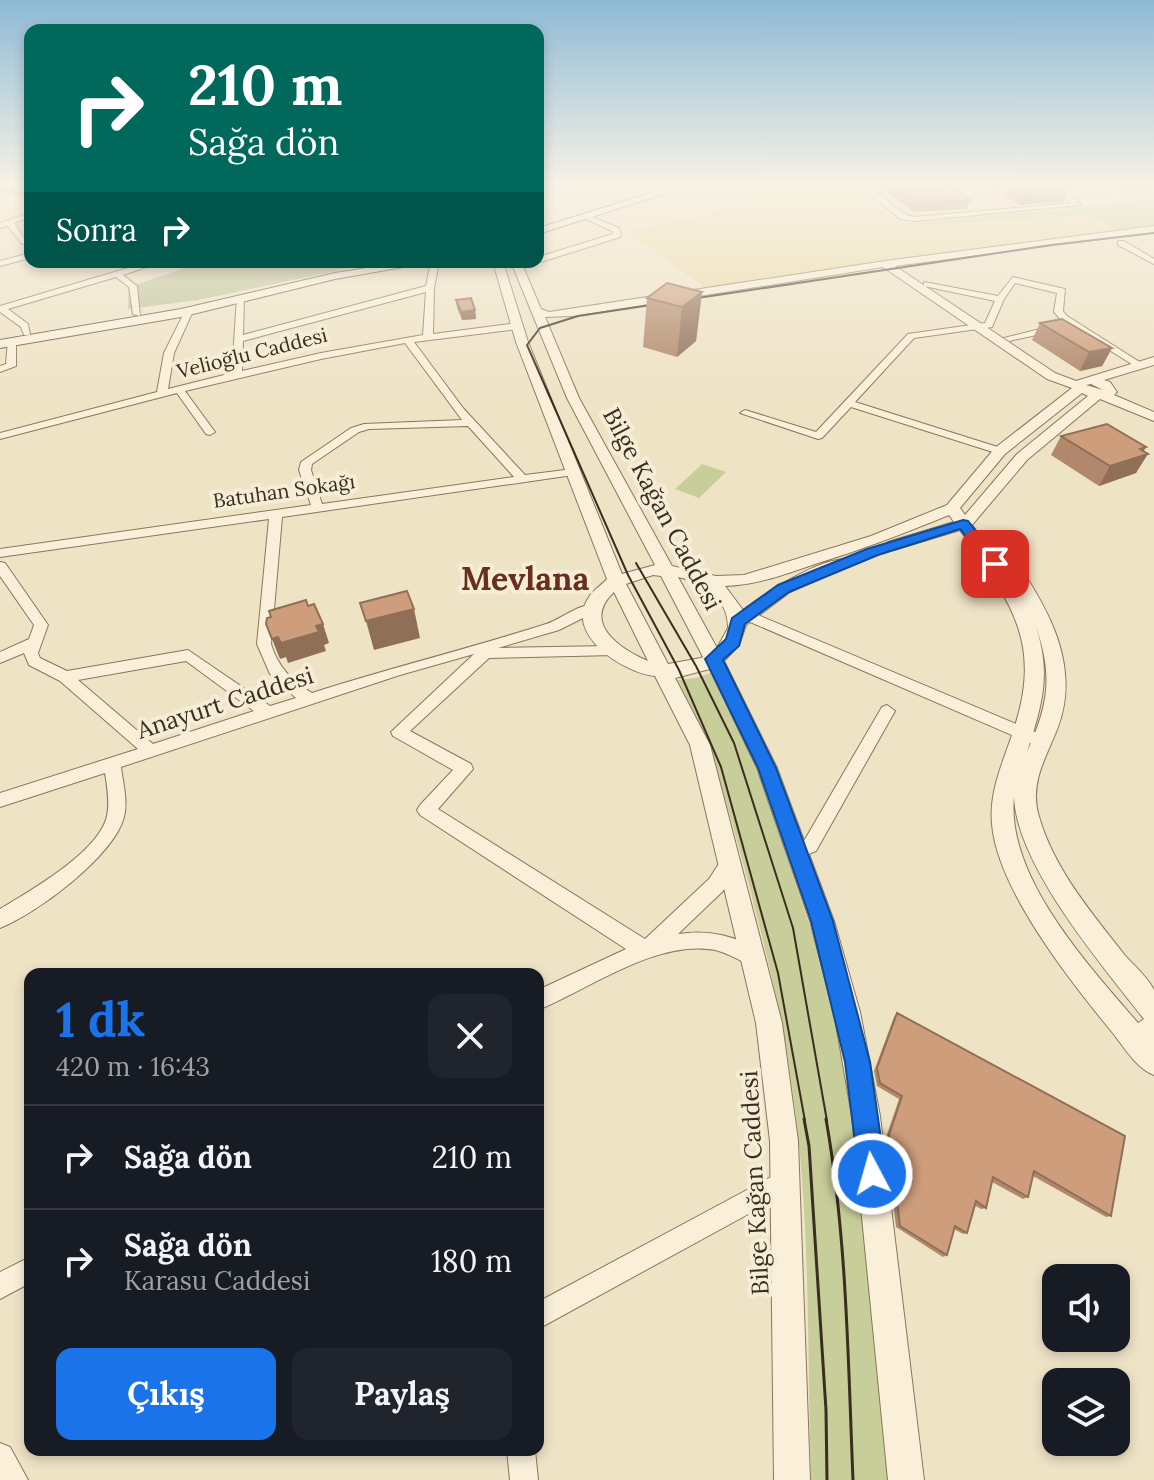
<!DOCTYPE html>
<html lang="tr">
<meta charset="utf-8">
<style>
:root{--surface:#171b24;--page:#20242c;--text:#f1f3f6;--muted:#9ea1a6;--line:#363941;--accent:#1a73e8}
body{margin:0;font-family:Lora,serif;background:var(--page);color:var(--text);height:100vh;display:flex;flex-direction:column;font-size:30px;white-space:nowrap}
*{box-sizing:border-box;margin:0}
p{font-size:26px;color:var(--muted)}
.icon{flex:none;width:44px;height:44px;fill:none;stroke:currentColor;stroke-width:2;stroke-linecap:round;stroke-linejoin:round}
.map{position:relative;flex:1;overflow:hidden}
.side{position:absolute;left:24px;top:968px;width:520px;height:488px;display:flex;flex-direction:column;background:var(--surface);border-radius:16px;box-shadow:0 4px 12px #0003}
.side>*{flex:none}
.banner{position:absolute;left:24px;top:24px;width:520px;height:244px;border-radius:16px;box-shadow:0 4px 12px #0003;background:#00695c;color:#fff;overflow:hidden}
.fabs{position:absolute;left:1042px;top:1264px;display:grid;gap:16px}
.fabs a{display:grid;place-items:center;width:88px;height:88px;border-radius:16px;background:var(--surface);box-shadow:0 4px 12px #0003;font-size:40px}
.pin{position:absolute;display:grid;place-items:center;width:68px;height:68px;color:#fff;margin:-34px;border-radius:16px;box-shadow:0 4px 12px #0006}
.me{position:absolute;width:88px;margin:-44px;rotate:354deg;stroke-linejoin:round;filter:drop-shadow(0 0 6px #0008)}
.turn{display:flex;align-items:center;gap:28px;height:168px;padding:0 32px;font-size:36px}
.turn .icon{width:104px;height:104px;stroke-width:2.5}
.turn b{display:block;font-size:56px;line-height:68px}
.then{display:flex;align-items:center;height:76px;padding:0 32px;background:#0003;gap:16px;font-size:30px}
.round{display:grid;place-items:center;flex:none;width:84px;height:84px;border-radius:16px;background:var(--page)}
.overview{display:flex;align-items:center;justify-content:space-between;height:136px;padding:0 32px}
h1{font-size:48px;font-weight:700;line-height:60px;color:var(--accent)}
.cta{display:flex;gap:16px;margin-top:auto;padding:16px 32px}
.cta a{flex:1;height:92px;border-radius:16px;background:var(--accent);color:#fff;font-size:32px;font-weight:700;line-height:92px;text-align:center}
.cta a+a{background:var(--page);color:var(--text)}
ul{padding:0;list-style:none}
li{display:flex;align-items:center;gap:24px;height:104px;padding:0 32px;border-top:2px solid var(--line)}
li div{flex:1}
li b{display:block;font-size:30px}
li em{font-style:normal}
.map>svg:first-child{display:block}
</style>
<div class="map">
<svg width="1154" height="1480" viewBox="0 0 1154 1480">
<rect width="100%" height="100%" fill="#efe3c6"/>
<!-- green -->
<path fill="#c8ce9a" d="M1119 186H1154V228L1121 232 908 227 900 224 1137 202 1112 189Z
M702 464 726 472 699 498 675 489Z
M714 672 761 781 829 983 851 1083 895 1480H811C807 1349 811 1216 792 1086 783 1018 766 952 749 885 730 814 712 745 676 680L696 678Z"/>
<!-- sand -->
<path fill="#ebd9a4" d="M761 186H825L856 193 905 226 1090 215 1121 232 1021 243 711 292 627 231 724 212 727 205Z"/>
<!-- cemetery -->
<path fill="#bec399" d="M203 262H378L198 300 128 309 129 287Z"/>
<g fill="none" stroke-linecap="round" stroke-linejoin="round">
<!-- minor casing -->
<g stroke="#8b755b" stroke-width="2">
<path id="minor" d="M860 186C881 186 893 213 914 217L1071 203 1052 186H1060L1081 205 914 221 900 219Z
M1028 188 1026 191 979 195 976 193Z
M30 213V217L14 223 28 244H22L8 226 0 228V223Z
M584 214 619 228 621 235 620 237 541 262H536L538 257 613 234 612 231 584 218Z
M1118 241H1124L1154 259V264L1118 245Z
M30 253V258L0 266V261Z
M148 262H161L123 275 137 286 140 316 133 314 129 287 116 277 8 309 28 324 30 335H24L21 327 0 312V306Z
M431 262H439L434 288 433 334 517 323 522 326 517 329 414 342 463 408 525 475 573 469 579 472 573 475 282 517 271 644C278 667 292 681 312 693 389 668 468 649 546 624 562 619 580 602 597 605L599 608 597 611 559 630 498 648 610 646 615 647 617 651 615 655 489 658 410 731 471 764 473 769 438 809 645 939 709 879 724 856 730 854 736 856 739 862 723 891 678 934C710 929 734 936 762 951L765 958 762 965 755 967C741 962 729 953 715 950 657 939 589 989 538 1010V990L626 949 420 815 417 810 420 805 453 770 393 736 391 732 474 654 400 675 121 767C123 783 128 801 124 817 114 856 36 914 0 928V909C30 891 99 852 107 816 110 802 107 786 105 773L0 807V793L138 749 60 681 29 665 24 653 0 663V652L29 639 34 625 0 576V562L5 563 48 625 38 653 40 658 67 671 188 650 270 706 296 698 270 674 257 644 269 519 0 557V549L311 505 299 470 301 462 351 428 364 424 462 420 405 343 321 359 185 391 215 432 210 435 206 434 177 393 0 439V433L157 392 164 353 186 309 193 311 174 353 168 389 232 373 237 297 244 299 243 335 426 286ZM426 292 423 335 321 353 242 371 243 341ZM468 426 514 477 322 504 311 470 312 464 359 432 369 429ZM186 661 254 711 153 744 78 680Z
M1013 277 1065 289 1063 311 1067 316 1146 366 1138 368 1061 320 1054 312 1057 293 1015 283 1004 299 992 327 914 338 855 402 1004 449V453H996L851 407 822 438 818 439 740 413 745 410 816 432 908 334 985 323 995 301 924 286V282L998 296Z
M1056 325 1059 326V330L1009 341 1004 338Z
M8 340 16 342V366L0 372V366L6 364Z
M746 610 1047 737 1049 741 1047 745H1035L741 618 739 615 741 612Z
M887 705 895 711 816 851 797 859 791 856 788 851 791 846 804 841 882 707Z
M786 1169 794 1173 798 1181 794 1189 538 1329V1302Z
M30 1257V1283L0 1299V1272Z
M0 1443 10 1447 28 1480H0Z
M507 1450H535L538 1480H510Z"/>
</g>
<!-- tertiary casing -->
<g stroke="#8b755b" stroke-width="2">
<path id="tertiary" d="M1154 226V232L895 266 1055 373 1076 381 1154 357V365L1104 380 1110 382 1117 392 1114 395 1154 412V421L1100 399 1027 460 972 525 1015 585 1000 562 1008 557 1014 558C1048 608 1081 665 1058 727 1047 756 1030 781 1038 813 1052 866 1090 911 1123 953 1132 964 1148 977 1154 990 1154 1003 1154 1059 1154 1075 1136 1068 1124 1047 1112 1032 1071 982 997 889 992 824 989 793 1002 764 1012 735 1044 644 1012 603 960 530L894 550 886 545 888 542 954 522 949 515C905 533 861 550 815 564 786 574 757 585 725 586L743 610C763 595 823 555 848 560L850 564 790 592 746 625 739 645 724 661 777 768 834 921 860 1012 880 1116 924 1480H888L852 1116 834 1012 810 921 757 768 710 669 675 678 710 745 782 1023 798 1141 810 1480H774L770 1141 756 1023 690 745 655 676C624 673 563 634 589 597 593 590 602 585 607 579L516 342 493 262H503L528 342 622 574 655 565 567 398 511 262H521L541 309 549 312 885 261ZM883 267 1047 379 1072 388 995 448 947 505 871 536 744 575 716 576 672 566 579 398 545 317 573 316ZM1091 384 1103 390 1086 385ZM1082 393 1088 396 1017 454 965 515 960 508 1005 454ZM653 575 661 576 703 657 701 658 668 664 626 584ZM678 577C706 583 728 599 728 628L717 648ZM614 592 648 661C620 649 581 623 614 592ZM1034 621C1053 673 1050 702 1027 752 1043 702 1052 672 1034 621ZM1014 797C1017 866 1102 965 1144 1019L1138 1023C1089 966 1006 877 1014 797Z"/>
</g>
<!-- secondary casing -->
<g stroke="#6d563e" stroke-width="2">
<path id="secondary" d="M674 186H689L538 234V228Z
M404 262H432L335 279 181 317 0 348V340L181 309 335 273Z"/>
</g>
<!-- minor -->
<use href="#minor" fill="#faf0da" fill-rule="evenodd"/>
<!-- tertiary -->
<use href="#tertiary" fill="#faf0da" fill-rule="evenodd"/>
<!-- secondary -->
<use href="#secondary" fill="#faf0da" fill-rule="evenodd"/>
<!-- tram-far1 -->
<path stroke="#3b2d1f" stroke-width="2" d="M636 563 696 666 734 743 793 928 827 1121
M805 1121 778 973 721 767 679 670 628 575 527 345 540 328 578 316 1051 245 1154 233"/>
<!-- tram -->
<path stroke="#3b2d1f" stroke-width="3" d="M804 1119 809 1146 826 1410 827 1480
M826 1119C847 1238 848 1360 853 1480"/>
</g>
<!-- wall -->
<path fill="#b1886b" d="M0 186H30V195L0 193Z
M878 186H949L970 200 967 209 914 212Z
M1008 186H1065L1064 201 1019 205 1005 196Z
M702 292 696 341 677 357 643 347 647 298Z
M456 300 475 310 476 319 462 320 457 308Z
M1040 323 1112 348 1102 366 1080 371 1032 340Z
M1061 436 1144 452 1136 473 1099 486 1051 455Z
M897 1013 1111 1216 1106 1217 1033 1176 1028 1197 1023 1199 992 1182 986 1208 981 1209 974 1205 967 1233 963 1234 954 1229 947 1255 943 1257 896 1227 889 1167 893 1156 887 1153 886 1137 899 1099 877 1086 874 1071 894 1017Z"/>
<!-- shaded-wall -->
<path fill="#906f57" d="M1069 189 1064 201 1019 205 1023 193Z
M702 292 696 341 677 357 682 307Z
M475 310 476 319 462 320 461 312Z
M1112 348 1102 366 1080 371 1089 352Z
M1146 447 1141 456 1148 454 1136 473 1099 486 1110 466 1140 449Z
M414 609 420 638 374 650 366 621Z
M323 624 329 643 324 645 326 651 288 663 286 657 280 659 272 639Z"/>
<!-- building -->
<path fill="#ce9e7c" stroke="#906f57" stroke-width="2" d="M892 186H949L970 200 917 203Z
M1012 186H1065L1069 189 1023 193Z
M667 283 702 292 682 307 647 298Z
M471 298 475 310 461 312 456 300Z
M1062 319 1112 348 1089 352 1040 323Z
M1107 424 1146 447 1140 449 1148 454 1110 466 1061 436Z
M407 591 414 609 366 621 360 603Z
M306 600 308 606 314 604 323 624 316 626 319 632 281 643 278 637 272 639 266 624 267 618 271 617 269 611Z
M897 1013 1125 1136 1111 1216 1034 1171 1028 1197 993 1177 986 1208 976 1201 967 1233 955 1226 947 1255 900 1226 893 1165 896 1154 891 1150 889 1135 902 1096 880 1083 877 1068Z"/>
<!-- sky -->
<linearGradient id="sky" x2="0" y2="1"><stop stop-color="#8ebad6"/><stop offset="0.47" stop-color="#f8f2e5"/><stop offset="1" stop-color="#f8f2e5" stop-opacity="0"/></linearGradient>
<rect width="1154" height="394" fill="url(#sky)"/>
<!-- route -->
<path fill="#1a73e8" stroke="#114b97" stroke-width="2" d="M963 520 968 521 1000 561V568H990L960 529 878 555 789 592 745 624 739 646 723 660 776 768 833 921 870 1062 886 1174 882 1183 872 1187 863 1183 859 1174 845 1062 811 921 758 768 705 659 726 639 732 618 778 585 867 549Z"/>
<g text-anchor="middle" stroke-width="8" stroke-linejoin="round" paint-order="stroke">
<!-- far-street labels -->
<g font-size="20" fill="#3b2d1f" stroke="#f6edd6">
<text transform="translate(252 353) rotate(-14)" y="7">Velioğlu Caddesi</text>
<text transform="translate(284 491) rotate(-8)" y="7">Batuhan Sokağı</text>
</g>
<!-- street labels -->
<g font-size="24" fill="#3b2d1f" stroke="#f6edd6">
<text transform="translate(662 509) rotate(62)" y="8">Bilge Kağan Caddesi</text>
<text transform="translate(225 703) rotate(-18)" y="8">Anayurt Caddesi</text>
<text transform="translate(755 1183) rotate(-93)" y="8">Bilge Kağan Caddesi</text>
</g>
<!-- district labels -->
<g font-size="32" font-weight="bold" fill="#692e1e" stroke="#f6edd6">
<text x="525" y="590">Mevlana</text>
</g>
</g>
</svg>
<div class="fabs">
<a><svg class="icon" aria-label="sound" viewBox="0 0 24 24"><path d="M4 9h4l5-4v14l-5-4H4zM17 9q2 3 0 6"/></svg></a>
<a><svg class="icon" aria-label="layers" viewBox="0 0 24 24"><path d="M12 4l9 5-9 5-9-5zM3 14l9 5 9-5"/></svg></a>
</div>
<div class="pin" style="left:995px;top:564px;background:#d93025"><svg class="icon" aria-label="arrive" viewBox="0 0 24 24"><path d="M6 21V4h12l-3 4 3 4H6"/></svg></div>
<svg class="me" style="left:872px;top:1174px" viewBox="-20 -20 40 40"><circle r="17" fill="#1a73e8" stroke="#fff" stroke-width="3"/><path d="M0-11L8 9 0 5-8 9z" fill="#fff"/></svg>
<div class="banner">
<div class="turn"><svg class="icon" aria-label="right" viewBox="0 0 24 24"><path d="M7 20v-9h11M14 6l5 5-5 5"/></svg><div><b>210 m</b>Sağa dön</div></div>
<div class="then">Sonra<svg class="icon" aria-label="right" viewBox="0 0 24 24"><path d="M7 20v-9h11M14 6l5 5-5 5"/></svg></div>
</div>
<section class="side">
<div class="overview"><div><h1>1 dk</h1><p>420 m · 16:43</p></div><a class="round"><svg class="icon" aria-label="close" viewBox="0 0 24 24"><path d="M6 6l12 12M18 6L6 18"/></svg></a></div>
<ul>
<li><svg class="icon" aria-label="right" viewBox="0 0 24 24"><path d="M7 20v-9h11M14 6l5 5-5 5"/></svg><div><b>Sağa dön</b></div><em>210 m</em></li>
<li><svg class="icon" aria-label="right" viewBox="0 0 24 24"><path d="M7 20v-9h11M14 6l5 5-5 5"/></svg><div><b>Sağa dön</b><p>Karasu Caddesi</p></div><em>180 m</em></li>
</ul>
<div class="cta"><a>Çıkış</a><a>Paylaş</a></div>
</section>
</div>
